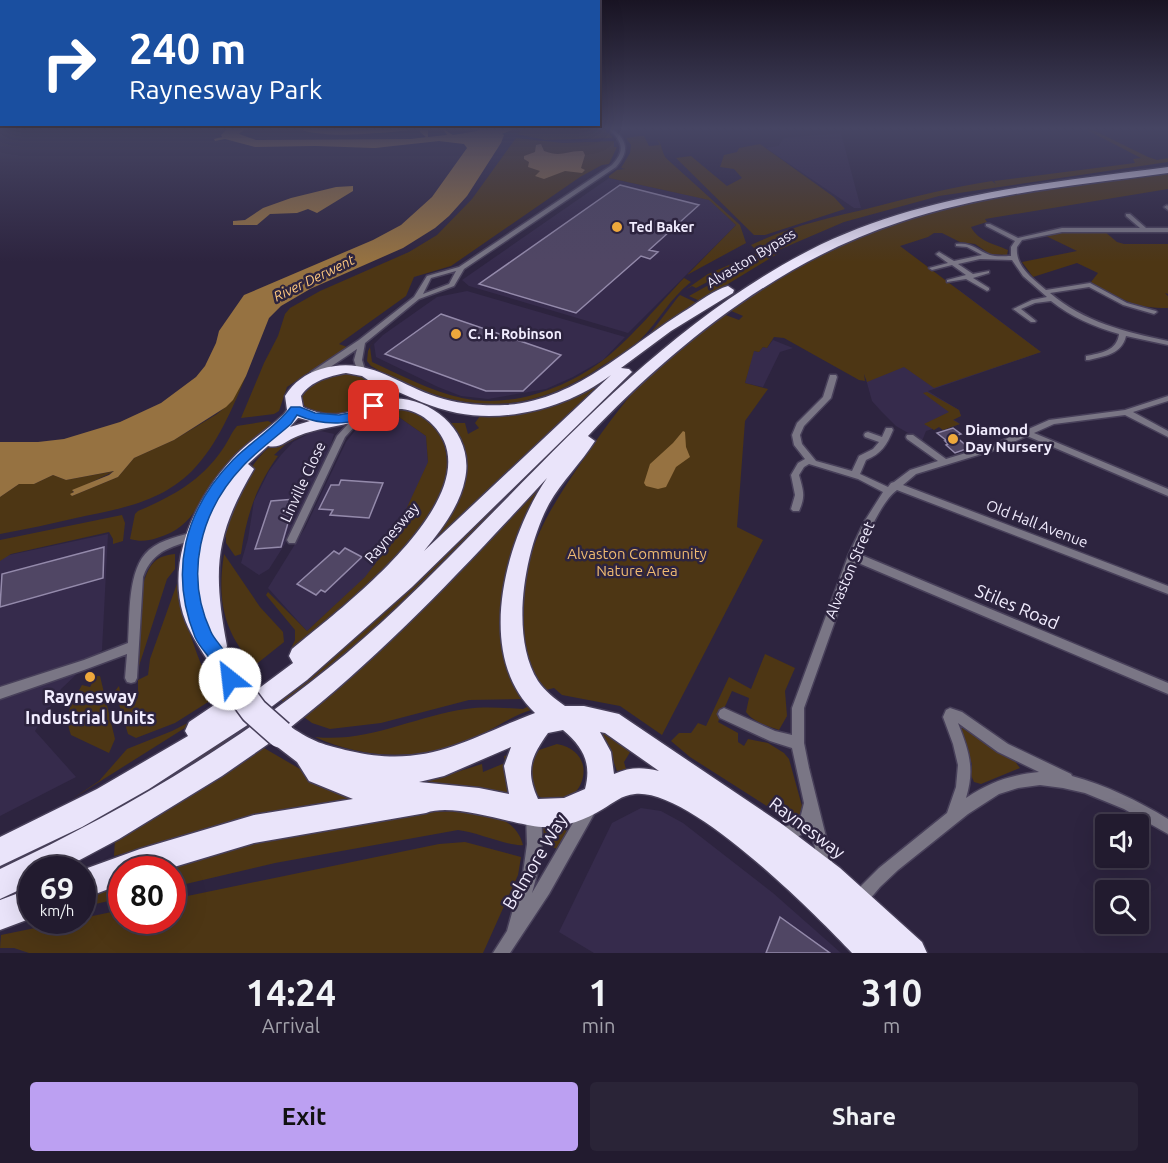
<!DOCTYPE html>
<style>
:root{--surface:#221b2f;--page:#2a2437;--text:#f1f3f6;--muted:#a2a1aa;--line:#3f394b;--accent:#bca0f2}
body{margin:0;font-family:Ubuntu,sans-serif;background:var(--page);color:var(--text);height:100vh;display:flex;flex-direction:column;font-size:22px;white-space:nowrap}
*{box-sizing:border-box;margin:0}
p{font-size:20px;color:var(--muted)}
.icon{flex:none;width:33px;height:33px;fill:none;stroke:currentColor;stroke-width:2;stroke-linecap:round;stroke-linejoin:round}
.map{position:relative;height:953px;overflow:hidden}
.details{display:flex;flex-direction:column;background:var(--surface);flex:1}
.details>*{flex:none}
.guide{position:absolute;left:0px;top:0px;width:600px;height:126px;box-shadow:0 6px 24px #0002,0 0 0 2px var(--line);background:#1a4fa0;color:#fff;overflow:hidden}
.buttons{position:absolute;left:1095px;top:814px;display:grid;gap:12px}
.buttons a{display:grid;place-items:center;width:54px;height:54px;border-radius:6px;background:var(--surface);box-shadow:0 6px 24px #0002,0 0 0 2px var(--line);font-size:30px}
.speed{position:absolute;left:18px;top:856px;display:flex;gap:12px;font-size:30px;font-weight:700;text-align:center}
.speed>*{display:grid;place-content:center;width:78px;height:78px;border-radius:50%;background:var(--surface);box-shadow:0 6px 24px #0002,0 0 0 2px var(--line);line-height:1}
.speed small{font-size:15px;font-weight:400}
.speed .limit{border:9px solid #d22;background:#fff;color:#111}
.pin{position:absolute;display:grid;place-items:center;width:51px;height:51px;color:#fff;margin:-26px;border-radius:12px;box-shadow:0 3px 9px #0006}
.me{position:absolute;width:66px;margin:-33px;rotate:331deg;stroke-linejoin:round;filter:drop-shadow(0 0 4px #0008)}
.turn{display:flex;align-items:center;gap:21px;height:126px;padding:0 30px;font-size:27px}
.turn .icon{width:78px;height:78px;stroke-width:2.5}
.turn b{display:block;font-size:42px;line-height:51px}
.eta{display:flex;justify-content:space-evenly;align-items:center;height:102px;text-align:center}
.eta b{font-size:36px;font-weight:700;line-height:42px}
.cta{display:flex;gap:12px;margin-top:auto;padding:12px 30px}
.cta a{flex:1;height:69px;border-radius:6px;background:var(--accent);color:#111;font-size:24px;font-weight:700;line-height:69px;text-align:center}
.cta a+a{background:var(--page);color:var(--text)}
.map>svg:first-child{display:block}
</style>
<div class="map">
<svg width="1168" height="953" viewBox="0 0 1168 953">
<rect width="100%" height="100%" fill="#2d243f"/>
<!-- built -->
<path fill="#362b4c" d="M841 133 855 186 861 208H854L766 148 778 146 784 138Z
M609 178 710 200 736 225 628 333 469 286 462 280Z
M959 290 1041 352 928 391 959 410 961 416 953 419 960 424 943 430 939 427 926 431 922 441 896 426 881 411 872 401 864 372Z
M467 291 625 337 603 360 573 377 546 389 488 399 461 396 438 387 376 357 374 344 383 335 437 297Z
M773 340 793 348 780 352 763 387 745 383 753 351 759 352 763 347 767 348Z
M393 413 426 436 428 463 397 531 367 576 307 631 268 588 305 528 346 442 357 428 371 419Z
M316 430 334 434 330 448 285 544 269 569 259 575 241 563 248 539 254 501 269 471 281 455 293 442Z
M108 534 102 650 61 689 35 731 76 777 0 816V557Z
M641 808 661 811 683 823 773 893 841 953H594L559 932 612 823Z"/>
<!-- green -->
<path fill="#4d3614" d="M524 129H604L613 138 545 140 517 134Z
M1085 129H1091L1148 157 1157 160 1168 158V162L939 196 844 222 774 252 757 251 751 245C793 225 830 218 874 207 913 197 952 187 992 181L996 184 994 181 1135 163 1133 159 1141 158Z
M640 136H644L649 146 660 145 657 139C663 145 661 153 667 159L740 225 746 243 687 275 736 225 709 200 609 178V176L617 170 625 169 621 168 630 153 631 145 626 138Z
M516 138 563 143 614 141V147H617L609 164 602 165 580 177 451 266 414 277 406 296 339 344 347 347 287 387 279 411 274 414 241 418 264 363 278 336 285 314 290 308 320 291 409 252 437 235 472 199Z
M760 144 834 197 845 209 765 235H754L676 158 691 156 727 186 742 178 734 169 720 167 724 155 737 152 739 148Z
M1168 172V189L985 219 987 222 971 227C978 241 994 244 1008 250L1007 255 990 254 975 244 960 242 942 233H934L928 237 900 246 1041 352 934 388 904 367 867 382 864 374 865 381 859 380 784 338 774 337 767 348 763 347 759 352 754 351 745 383 768 389 745 421 737 527 763 540 662 735 620 706 562 695 554 688 546 690C529 675 525 650 524 628 518 556 546 514 585 457 607 424 631 392 659 364 678 346 702 330 723 314L739 320 743 316 729 310C759 291 790 267 822 252 930 201 1051 189 1168 172Z
M1104 231 1117 242 1124 244H1168V294L1165 293 1168 296V308C1135 308 1126 301 1096 286L1091 282 1098 273 1077 263 1033 277 1022 262 1077 251 1044 235 1058 232Z
M757 253 760 254 696 288 692 286 685 290 708 274Z
M779 253 700 301 689 296 764 254Z
M684 278 691 282C670 298 659 321 640 340 629 350 615 358 602 366 522 421 453 412 371 366L367 361 368 351 375 338 370 347 372 362C401 375 430 391 462 398 512 409 568 388 607 357 633 336 661 302 684 278Z
M680 295 697 303 646 339 678 297Z
M622 365 427 549 424 548 463 485C468 464 466 440 451 423H465L468 434 479 428 475 423 482 413 520 412Z
M341 373C354 373 370 374 373 389 355 442 243 401 341 373Z
M246 376C232 409 218 444 192 471 160 503 118 509 76 518 51 524 26 529 0 534V497L19 484H34L53 475 66 480 115 471 73 491 72 496 118 477 134 458 174 440 217 414 230 403Z
M927 392 959 410 961 416 953 420 960 424 943 430 939 427 934 430 924 424 949 412 923 393Z
M405 408C425 416 443 431 446 453 448 467 448 481 442 494 413 554 339 609 289 653L295 640V630L266 595 268 592 307 631 365 577 390 544 428 462 426 436 393 413 371 419 357 428C373 414 383 409 405 408Z
M268 421 272 423 271 426C254 440 237 454 223 470 199 497 196 527 157 538 148 541 140 542 130 539L135 514 138 511C171 497 201 481 222 450 228 442 231 433 237 426Z
M317 428 286 444 274 455 278 456C256 486 246 517 241 554L235 556 226 543V537L218 539C229 508 247 461 276 442 287 435 305 432 317 428Z
M580 439 521 535 524 699 469 700 381 723 330 729 312 723 304 717Z
M559 443 440 569 362 644 287 705 280 699 358 636Z
M122 515 125 523 123 541 113 544V539L109 532 11 554 0 561V540Z
M175 554V569L167 579 139 666 142 588C148 568 152 556 175 554Z
M224 554 260 607 283 632 284 642 254 666C223 631 217 600 224 554Z
M179 578C183 620 197 659 216 697L175 723 136 738 128 734 115 691 119 686 123 705 138 698V680L148 675 150 659Z
M765 654 795 668 785 691 787 716 779 730C768 726 753 722 746 712L749 698 732 691 718 722 738 733V742L744 746 748 739 768 743 784 753 789 759 802 806 800 814 790 821 690 757 671 741 679 733H691L698 723 706 726 729 677 751 689Z
M96 676H100L115 739 109 753 71 735C63 713 72 703 82 685L90 687Z
M531 705 534 709C510 716 490 732 467 741 418 761 363 759 315 737 368 743 415 716 466 709 485 706 504 708 523 709Z
M215 709 72 799 99 781 127 749 172 731Z
M246 723 253 731 186 775 0 873V863Z
M962 728 1014 760 1020 768 981 784 974 782 971 775 972 764 959 730Z
M600 730 632 749 624 762 626 769 617 771 608 747 598 733Z
M557 744C610 754 574 827 533 792L528 765 539 750Z
M264 748 312 776 364 797 211 831 114 856 115 839Z
M512 754 506 775 509 793 507 796 422 783 482 764 483 772 505 763 504 756Z
M418 812C452 812 512 803 523 845 510 847 477 832 458 830L275 863 173 887 172 870H153L244 843Z
M566 827 572 828 560 850 544 844 543 828 556 830Z
M465 842 521 857 518 875 483 953H29L14 948H0L1 935 69 921H82L83 918 121 910 122 921H172L173 899 439 844Z
M121 880V898L83 907 82 893Z"/>
<!-- water -->
<path fill="#967241" d="M227 129H245L239 134 256 140 411 139 426 137 420 132 421 129 428 130V137L447 135 443 129 453 135 477 131 480 129H514L502 134 504 135 501 143 467 196 449 216 435 228 403 248 310 289 281 306 269 318 246 376 233 400 226 407 174 440 134 458 118 477 72 496 70 494 74 492 72 490 109 475 114 471 66 480 53 475 34 484H19L0 497V442H38L64 439 120 422 161 403 196 377 205 366 216 343 219 331 244 295 373 240 401 225 432 197 467 148 464 144 439 141 375 148 315 146 255 147 225 139 215 141 214 139 222 137 221 135Z
M301 129H414C395 133 314 139 301 129Z
M541 144 544 151C562 158 567 150 583 151L585 155 581 168 585 170 582 173 565 171 544 179 535 176 540 171 528 167 529 162 524 159V156L535 152 536 145Z
M353 186V191L317 213 308 209 297 213 270 214 257 225H233V221L245 220 263 208 291 198 336 187Z
M683 431 685 432 686 447 690 457 676 467 666 487 658 489 646 486 644 483 650 464 673 443Z"/>
<!-- building -->
<path fill="#504664" stroke="#948aab" stroke-width="1.5" d="M620 185 699 205 649 250 658 252 650 259 641 256 576 313 479 284Z
M441 314 561 355 523 391H486L385 354Z
M953 428 961 434 955 436 969 448 955 453 946 445 948 444 945 441H947L937 433Z
M341 480 383 483 369 518 330 515 333 510 319 509 331 485H339Z
M295 499 281 547 255 549 271 501Z
M104 547 103 578 0 607 2 574Z
M345 548 362 557 325 592 321 590 316 595 297 584 334 551 339 554Z
M780 917 830 953H766Z"/>
<g fill="none" stroke-linecap="round" stroke-linejoin="round">
<!-- street casing -->
<g stroke="#48405a" stroke-width="3">
<path id="street" d="M609 129H613C628 141 629 152 616 167L464 269 454 286 419 299 365 343 362 360 365 370 364 372H361L357 370 354 360 357 349 317 376H311V372L359 340 414 297 427 276 459 267 612 165C626 150 622 142 609 129ZM456 271 449 284 423 294 431 278Z
M1167 205 1168 206V210L1164 207Z
M1126 214H1130L1146 228H1168V232H1062L1022 240 1017 247C1015 266 1032 278 1046 290L1090 283 1127 303 1156 311 1157 312 1154 314 1123 305 1089 287 1050 293C1084 322 1125 332 1168 341V345L1126 336C1122 354 1105 356 1089 360H1086V356C1101 353 1117 351 1119 334 1095 327 1071 317 1051 301L1035 303 1021 309 1036 321 1035 322H1031L1013 309 1032 300 1047 297 1023 276 1012 260 980 259 958 264 973 274 989 271V273L973 278 989 288V290L987 291 966 279 947 282V280L966 275 952 265 932 270 929 268 948 263 937 255 936 254 939 252 954 261 982 255 967 247 956 246V244C973 242 976 250 990 255 996 257 1005 256 1011 256V247L1015 241 986 226V224H990L1018 238 1062 228H1140L1126 216Z
M830 375H836L837 377 831 398 804 426 800 435 802 444 816 461 852 471 859 456 873 449 879 442 865 437 864 435 865 433 868 432 882 437 886 428H892L893 430C887 445 881 454 866 460L860 474 888 487 891 483 894 482 910 470 938 461 907 439 906 437 907 435H913L946 459 992 445 1049 420 1125 410 1168 396V401L1133 412 1168 431V437L1125 415 1054 424 1034 433 1168 489V496L1027 436 998 449 916 474 903 485 1168 586V594L897 490C881 502 868 535 859 554L1168 683V694L856 562 804 708V743L809 768 833 865 831 870 826 872 821 870 819 865 810 827C802 836 788 844 776 839L774 834 776 829 791 825 797 821 801 815 804 803 792 748 770 741 720 718 718 714 720 710 724 708 775 731 792 735V708L848 556 864 522 883 492 858 479 809 464 804 467 799 475C803 490 806 496 799 511H793L791 509 795 495 791 475 798 463 805 459 794 445 792 435 797 423 823 397Z
M363 410 367 413 345 437 295 543H289L287 540 337 436 360 411Z
M197 531 200 532 202 535 200 538C174 546 153 549 143 577L137 678 135 682 131 683 127 682 125 678 127 654 84 670 0 699V687L84 660 128 643C130 616 127 569 149 550 162 539 181 536 197 531Z
M950 708 962 712 1008 744 1071 774 1072 776C1106 785 1138 801 1168 819V834L1124 809 1085 793 1063 788 1040 785 1018 788 999 794 968 814 898 870 880 887 864 906 859 908 854 906 852 901 861 886 879 868 947 813 956 787 958 765 953 744 943 717 946 710ZM958 723 998 752 1039 772C1010 775 990 782 966 798 975 769 969 751 958 723Z
M589 802 594 804 596 809 594 814 549 894 510 953H493L507 931 523 873 527 844 526 814 528 809 533 807 538 809C547 832 539 870 532 893L584 804Z"/>
</g>
<!-- highway casing -->
<g stroke="#48405a" stroke-width="3">
<path id="highway" d="M1168 167V173C1079 185 986 193 900 222 778 262 676 344 588 436L595 441C581 463 562 481 549 504 525 549 509 635 538 681 545 691 555 699 565 706H584L619 714 782 824 840 868 922 942 927 953H852C814 913 690 788 635 794 622 795 613 803 603 809 585 820 564 828 542 827 512 825 454 802 426 813L254 843 164 870H122V884L82 899V870L140 849 254 815 353 799 309 781 297 762 271 742 222 776 119 839 61 870H32V884L0 899V869C144 801 281 718 397 608 529 483 644 336 808 251 918 194 1047 183 1168 167ZM547 478C506 538 473 655 535 713 466 739 428 769 350 751 324 745 313 742 291 727 385 653 466 566 547 478ZM563 730C583 747 592 763 585 789L564 798 538 799C525 770 531 757 548 733ZM600 732 605 733 659 771C642 767 630 767 614 774L611 752ZM511 747 504 766 509 794 479 788 419 782 444 776Z
M728 286 734 290 733 293 671 331 621 368 629 369 632 372 412 587 307 680 246 726 149 789 82 827 0 866V837L97 789 188 736 185 731 189 722 232 693 225 691C219 682 214 672 209 663 199 646 189 633 183 614 167 559 195 499 232 459 247 442 268 430 284 414L287 410 285 396C294 382 305 374 321 369 367 355 395 383 437 397 458 404 482 406 505 405 577 401 630 344 688 309 700 301 714 290 728 286ZM346 373 362 376 371 382 372 397C354 418 326 418 303 407L301 396C311 381 329 376 346 373ZM611 375 424 551C441 530 460 506 465 479 475 433 431 394 387 399V387C410 397 432 408 457 413 509 423 569 407 611 375ZM402 409C420 411 436 424 444 441 474 509 338 611 292 649L289 656 293 663 258 689 249 684 243 686 245 683 226 649 227 646C213 571 214 536 254 469L248 464 268 446C280 449 287 440 298 436 317 428 338 427 357 421 373 416 385 408 402 409ZM298 418H299L310 421 290 427Z
M32 888V918L0 930V900Z"/>
</g>
<!-- street -->
<use href="#street" fill="#7a7685" fill-rule="evenodd"/>
<!-- highway -->
<use href="#highway" fill="#eae4fa" fill-rule="evenodd"/>
<!-- highway-bridge-far1 casing -->
<g stroke="#48405a" stroke-width="24" stroke-linecap="butt">
<path id="highway-bridge-far1" d="M233 683 241 694"/>
</g>
<!-- highway-bridge casing -->
<g stroke="#48405a" stroke-width="30" stroke-linecap="butt">
<path id="highway-bridge" d="M240 692 254 711 280 734"/>
</g>
<!-- highway-bridge-far1 -->
<use href="#highway-bridge-far1" stroke="#eae4fa" stroke-width="21"/>
<!-- highway-bridge -->
<use href="#highway-bridge" stroke="#eae4fa" stroke-width="27"/>
</g>
<!-- sky -->
<linearGradient id="sky" x2="0" y2="1"><stop stop-color="#191423"/><stop offset="0.49" stop-color="#464563"/><stop offset="1" stop-color="#464563" stop-opacity="0"/></linearGradient>
<rect width="1168" height="262" fill="url(#sky)"/>
<!-- route -->
<path fill="#1a73e8" stroke="#114b97" stroke-width="1.5" d="M374 402 380 406C361 428 322 426 297 415L291 424C275 438 257 451 243 466 200 511 184 575 211 632 214 639 220 644 224 651 230 659 235 669 239 679L236 685 230 687 224 685C219 677 216 668 211 660 206 653 199 646 195 637 169 572 184 510 233 460 252 441 275 428 291 407H300L315 413 339 415 359 411Z"/>
<!-- markers -->
<g fill="#eea83c" stroke="#2d243f" stroke-width="2">
<circle cx="617" cy="227" r="6"/>
<circle cx="456" cy="334" r="6"/>
<circle cx="953" cy="439" r="6"/>
<circle cx="90" cy="677" r="6"/>
</g>
<g text-anchor="middle" stroke-width="5" stroke-linejoin="round" paint-order="stroke">
<!-- far-poi labels -->
<g font-size="14" font-weight="bold" fill="#f1ecfe" stroke="#2d243f" text-anchor="start">
<text x="629" y="232">Ted Baker</text>
<text x="468" y="339">C. H. Robinson</text>
</g>
<!-- far-street labels -->
<g font-size="14" fill="#f1ecfe" stroke="#2d243f">
<text transform="translate(751 258) rotate(-31)" y="5">Alvaston Bypass</text>
</g>
<!-- far-water labels -->
<g font-size="14" font-style="italic" fill="#fec87f" stroke="#2d243f">
<text transform="translate(314 278) rotate(-26)" y="5">River Derwent</text>
</g>
<!-- poi labels -->
<g font-size="15" font-weight="bold" fill="#f1ecfe" stroke="#2d243f" text-anchor="start">
<text x="965" y="435">Diamond<tspan x="965" dy="17">Day Nursery</tspan></text>
</g>
<!-- street labels -->
<g font-size="15" fill="#f1ecfe" stroke="#2d243f">
<text transform="translate(303 482) rotate(-65)" y="5">Linville Close</text>
<text transform="translate(1037 524) rotate(21)" y="5">Old Hall Avenue</text>
<text transform="translate(392 533) rotate(-49)" y="5">Raynesway</text>
<text transform="translate(850 570) rotate(-67)" y="5">Alvaston Street</text>
</g>
<!-- park labels -->
<g font-size="15" fill="#f0ba71" stroke="#2d243f">
<text x="637" y="559">Alvaston Community<tspan x="637" dy="17">Nature Area</tspan></text>
</g>
<!-- near-street labels -->
<g font-size="18" fill="#f1ecfe" stroke="#2d243f">
<text transform="translate(1017 607) rotate(23)" y="6">Stiles Road</text>
<text transform="translate(807 828) rotate(37)" y="6">Raynesway</text>
<text transform="translate(535 862) rotate(-59)" y="6">Belmore Way</text>
</g>
<!-- near-poi labels -->
<g font-size="18" font-weight="bold" fill="#f1ecfe" stroke="#2d243f">
<text x="90" y="703">Raynesway<tspan x="90" dy="21">Industrial Units</tspan></text>
</g>
</g>
</svg>
<div class="buttons">
<a><svg class="icon" aria-label="sound" viewBox="0 0 24 24"><path d="M4 9h4l5-4v14l-5-4H4zM17 9q2 3 0 6"/></svg></a>
<a><svg class="icon" aria-label="search" viewBox="0 0 24 24"><circle cx="10" cy="10" r="6"/><path d="M15 15l6 6"/></svg></a>
</div>
<div class="speed"><div>69<small>km/h</small></div><div class="limit">80</div></div>
<div class="pin" style="left:374px;top:406px;background:#d93025"><svg class="icon" aria-label="arrive" viewBox="0 0 24 24"><path d="M6 21V4h12l-3 4 3 4H6"/></svg></div>
<svg class="me" style="left:230px;top:679px" viewBox="-20 -20 40 40"><circle r="19" fill="#fff"/><path d="M0-13L10 11 0 6-10 11z" fill="#1a73e8"/></svg>
<div class="guide">
<div class="turn"><svg class="icon" aria-label="right" viewBox="0 0 24 24"><path d="M7 20v-9h11M14 6l5 5-5 5"/></svg><div><b>240 m</b>Raynesway Park</div></div>
</div>
</div>
<section class="details">
<div class="eta">
<div><b>14:24</b><p>Arrival</p></div>
<div><b>1</b><p>min</p></div>
<div><b>310</b><p>m</p></div>
</div>
<div class="cta"><a>Exit</a><a>Share</a></div>
</section>
